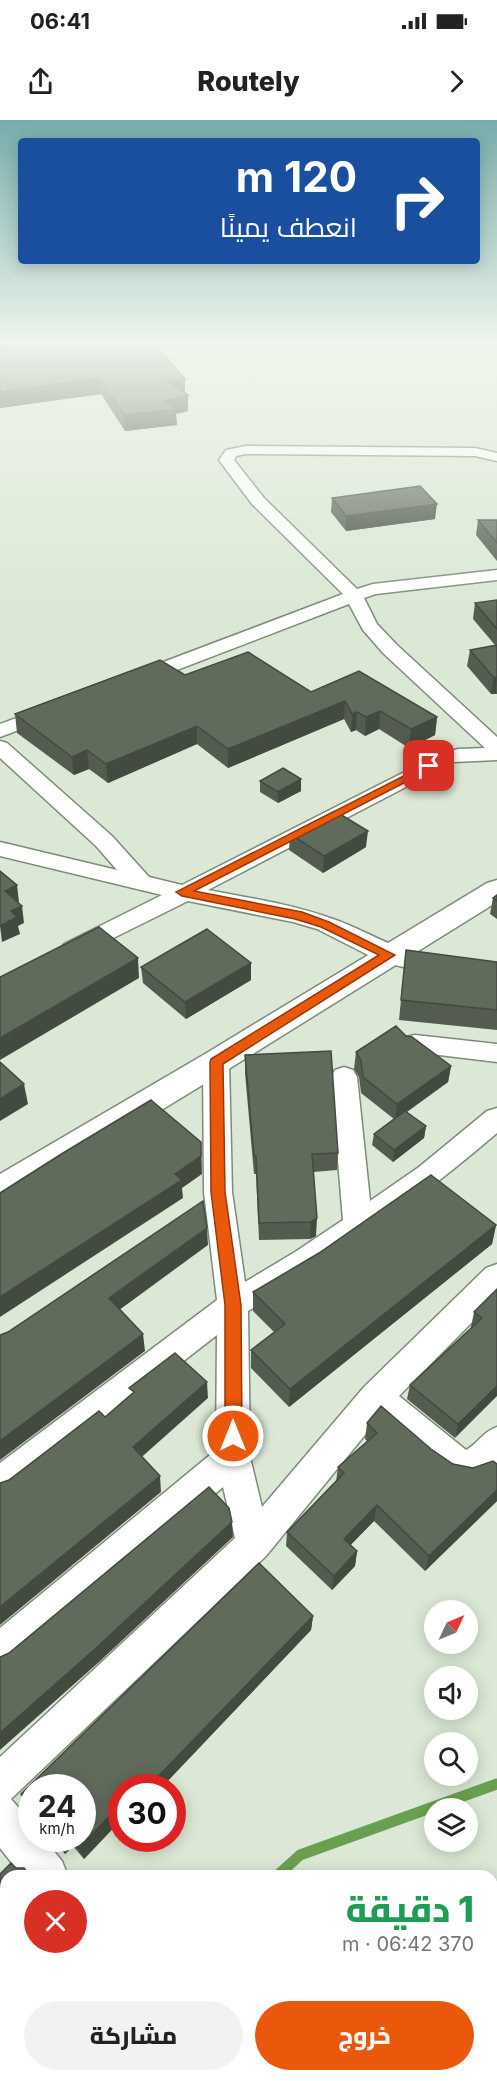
<!DOCTYPE html>
<html lang="ar">
<meta charset="utf-8">
<style>
:root{--surface:#fff;--page:#f2f2f2;--text:#222;--muted:#767676;--accent:#ea580c}
body{margin:0;font-family:Inter,Cairo,sans-serif;background:var(--page);color:var(--text);direction:rtl;height:100vh;display:flex;flex-direction:column;font-size:22px;white-space:nowrap}
*{box-sizing:border-box;margin:0}
p{font-size:20px;color:var(--muted)}
.icon{flex:none;width:33px;height:33px;fill:none;stroke:currentColor;stroke-width:2;stroke-linecap:round;stroke-linejoin:round}
.map{position:relative;flex:1;overflow:hidden;direction:ltr}
.side{position:absolute;left:0px;top:1750px;width:498px;height:212px;display:flex;flex-direction:column;background:var(--surface);border-radius:18px 18px 0 0;box-shadow:0 3px 15px #0003;direction:rtl}
.side>*{flex:none}
.top-card{position:absolute;left:18px;top:18px;width:462px;height:126px;border-radius:6px;box-shadow:0 3px 15px #0003;direction:rtl;background:#1a4fa0;color:#fff;overflow:hidden}
.needle{width:39px;rotate:46deg}
.tools{position:absolute;left:424px;top:1480px;display:grid;gap:12px}
.tools a{display:grid;place-items:center;width:54px;height:54px;border-radius:50%;background:var(--surface);box-shadow:0 3px 15px #0003;font-size:30px}
.speed{position:absolute;left:18px;top:1654px;display:flex;gap:12px;font-size:30px;font-weight:700;text-align:center}
.speed>*{display:grid;place-content:center;width:78px;height:78px;border-radius:50%;background:var(--surface);box-shadow:0 3px 15px #0003;line-height:1}
.speed small{font-size:15px;font-weight:400}
.speed .limit{border:9px solid #d22;background:#fff;color:#111}
.pin{position:absolute;display:grid;place-items:center;width:51px;height:51px;color:#fff;margin:-26px;border-radius:12px;box-shadow:0 3px 9px #0006}
.me{position:absolute;width:66px;margin:-33px;rotate:0deg;stroke-linejoin:round;filter:drop-shadow(0 0 4px #0008)}
.turn{display:flex;align-items:center;gap:21px;height:126px;padding:0 24px;font-size:27px}
.turn .icon{width:78px;height:78px;stroke-width:2.5}
.turn b{display:block;font-size:42px;line-height:51px}
.round{display:grid;place-items:center;flex:none;width:63px;height:63px;border-radius:32px;background:var(--page)}
.overview{display:flex;align-items:center;justify-content:space-between;height:102px;padding:0 24px}
h1{font-size:36px;font-weight:800;line-height:45px;color:#1e9e55}
.primary-button{display:flex;gap:12px;margin-top:auto;padding:12px 24px}
.primary-button a{flex:1;height:69px;border-radius:36px;background:var(--accent);color:#fff;font-size:24px;font-weight:800;line-height:69px;text-align:center}
.primary-button a+a{background:var(--page);color:var(--text)}
.status{display:flex;justify-content:space-between;align-items:center;height:42px;padding:0 30px;background:var(--surface);direction:ltr}
.status svg{height:16px;fill:currentColor}
header{display:flex;justify-content:space-between;align-items:center;height:78px;padding:0 24px;background:var(--surface);font-size:27px;font-weight:800}
.map>svg:first-child{display:block}
</style>
<div class="status"><b>06:41</b><svg viewBox="0 0 49 12"><path d="M0 12V9h3v3zM5 12V6h3v6zM10 12V3h3v9zM15 12V0h3v12zM26 1h20v11H26zM47 4h2v5h-2z"/></svg></div>
<header><svg class="icon" aria-label="forward" viewBox="0 0 24 24"><path d="M9 5l7 7-7 7"/></svg>Routely<svg class="icon" aria-label="share" viewBox="0 0 24 24"><path d="M12 15V3M7 8l5-5 5 5M5 13v7h14v-7"/></svg></header>
<div class="map">
<svg width="497" height="1961" viewBox="0 0 497 1961">
<rect width="100%" height="100%" fill="#dbe8d5"/>
<g fill="none" stroke-linecap="round" stroke-linejoin="round">
<!-- stream -->
<path stroke="#69a050" stroke-width="11" d="M277 1756 300 1735 497 1664
M196 1961 197 1956"/>
<!-- minor casing -->
<g stroke="#7e8b79" stroke-width="3">
<path id="minor" d="M246 326 475 328 497 333V341L475 336 246 334 236 336 234 340 264 378 357 469 373 464 497 450V460L376 474 364 478 377 504 397 525 497 617V640L454 642 208 770C249 778 291 784 330 798 361 808 388 826 420 835L423 841 420 847 411 849 380 841 317 809 293 802 188 781 73 838 64 836 61 830 64 824 162 775 0 736V722L117 750 96 726 0 638V621L7 623 112 716 149 757 182 765 440 634 458 629 485 628 383 533 363 510 349 484 143 563H129L126 559 129 555 343 474 252 384 219 340 226 330Z
M49 586 56 588 59 592 56 596 0 617V604Z
M415 915 497 924V942L406 931 402 924 406 917Z
M216 932 225 935 229 942 232 1072 245 1162 295 1132 343 1100 331 957 335 950 344 947 353 950 357 957 370 1081 419 1047 487 991 497 988V1013C419 1080 336 1138 248 1191L250 1337 262 1387 364 1267 486 1148 497 1144V1177L399 1276 466 1330C479 1323 482 1312 497 1307V1348C488 1356 471 1364 459 1361 438 1356 396 1314 378 1299L266 1436 11 1679 32 1703V1719H44L62 1741 68 1756H22L0 1728V1637L235 1418 223 1367 13 1545 0 1551V1508L216 1330 217 1215 12 1374 0 1379V1343L217 1180 204 1072 203 942 207 935Z"/>
</g>
<!-- secondary casing -->
<g stroke="#7e8b79" stroke-width="3">
<path id="secondary" d="M497 760V782L227 950 12 1081 0 1085V1054L205 934 487 763Z"/>
</g>
<!-- minor -->
<use href="#minor" fill="#fff" fill-rule="evenodd"/>
<!-- secondary -->
<use href="#secondary" fill="#fff" fill-rule="evenodd"/>
</g>
<!-- wall -->
<path fill="#535c4e" d="M330 220H367L355 225 331 223Z
M0 224H153L185 259V274L188 275V291L176 294 177 305 125 311 101 274 0 288Z
M332 378 435 399 346 411 331 392Z
M478 400H497V441L476 415Z
M497 480V574H491L467 546 470 530 495 525 473 499 475 483Z
M185 555 311 572 437 597 435 615 409 628 379 609 365 616 356 610 351 612 344 599 228 648 197 624 108 663 89 649 74 655 17 613 15 594Z
M301 659V671L278 683 260 672V661Z
M290 714 366 727 323 753 289 730Z
M497 775V799L490 794 493 778Z
M406 830 497 842V910L399 900Z
M141 847 251 860 186 899 143 863Z
M406 916 451 946 448 962 407 992 426 1006 424 1018 393 1042 372 1025 374 1014 394 999 361 973 359 957 354 949 356 932Z
M245 935 338 1033 337 1050 313 1052 316 1116 310 1119 259 1120 256 1054H254L245 953Z
M496 1105 492 1124 289 1287 251 1248V1230L274 1212 253 1191V1172Z
M497 1169 455 1318 407 1279 410 1265 471 1208V1207L474 1192Z
M367 1303 431 1329 453 1344 473 1348 497 1344V1381L425 1451 374 1401 350 1425 357 1431 355 1446 332 1470 286 1426 287 1412 336 1362 338 1347 367 1321 365 1319Z
M259 1443 313 1496 311 1510 161 1668H122V1699L84 1739 73 1726 65 1734 53 1719H82V1668H32V1692L27 1686 21 1674Z"/>
<!-- shaded-wall -->
<path fill="#434b40" d="M355 220H367L355 225Z
M99 258 101 274 0 288V272Z
M185 259V274L166 261Z
M188 275V291L176 294 177 305 125 311 124 295 164 281Z
M437 384 435 399 346 411V396Z
M497 557 496 573 491 574 494 558Z
M345 581 344 599 228 648V629Z
M380 591 379 609 365 616 366 597Z
M357 592 356 610 351 612 352 594Z
M437 597 435 615 409 628 411 609Z
M197 606V624L108 663 106 644Z
M87 630 89 649 74 655 72 637Z
M301 659V671L278 683V672Z
M368 711 366 727 323 753 324 736Z
M17 765 19 782 8 787 5 771Z
M22 786 24 803 18 806 20 814 2 822 0 806 11 791Z
M138 838 139 858 0 940V918Z
M251 843V860L186 899 185 882Z
M451 946 448 962 395 1000 397 984Z
M24 964 28 984 0 1001V979Z
M426 1006 424 1018 393 1042 394 1030Z
M201 1022 202 1054 182 1068 183 1078 0 1197V1177L175 1054Z
M317 1098 316 1116 310 1119 311 1102Z
M496 1105 492 1124 289 1287 290 1269Z
M207 1108 208 1125 111 1196 109 1178Z
M143 1214 145 1231 0 1340V1321Z
M207 1262 208 1278 135 1343 133 1327Z
M497 1266V1276L455 1318 458 1304Z
M160 1356 161 1372 0 1505V1487Z
M497 1370V1381L425 1451 429 1436Z
M377 1385 374 1401 342 1434 344 1419Z
M232 1402 233 1417 99 1542 0 1630V1613Z
M357 1431 355 1446 332 1470 334 1456Z
M313 1496 311 1510 161 1668H147Z
M119 1686 122 1694V1699L84 1739 79 1728Z
M65 1719H70L73 1726 65 1734 61 1723Z
M80 1956H89L84 1961H75Z"/>
<!-- building -->
<path fill="#606b5b" stroke="#434b40" stroke-width="1.5" d="M38 220H152H150L185 259 166 261 188 275 164 281 176 289 124 295 99 258 0 272V224Z
M420 366 437 384 346 396 332 378Z
M478 400H497V423Z
M497 480V509L475 483Z
M497 525V557L494 558 470 530Z
M248 532 311 572 359 551 437 597 411 609 380 591 366 597 357 592 352 594 345 581 228 629 197 606 106 644 87 630 72 637 15 594 160 540 185 555Z
M283 648 301 659 278 672 260 661Z
M335 691 368 711 324 736 290 714Z
M0 751 17 765 5 771 22 786 11 791 17 797 0 806Z
M497 775V781L493 778Z
M99 807 138 838 0 918V857Z
M207 809 251 843 185 882 141 847Z
M406 830 497 842V890L401 880Z
M396 906 406 916 412 917 451 946 397 984 363 957 361 940 356 932Z
M331 931 338 1033 312 1034 317 1098 311 1102 259 1103 256 1036H254L245 935Z
M0 942 24 964 0 979Z
M151 980 201 1022V1036L175 1054 182 1060 0 1177V1073L63 1033Z
M405 991 426 1006 394 1030 374 1014Z
M431 1055 496 1105 290 1269 251 1230 285 1204 253 1172 319 1133Z
M203 1081 207 1108 109 1178 143 1214 0 1321V1215L8 1212Z
M497 1169V1266L458 1304 410 1265 482 1198 474 1192Z
M175 1233 207 1262 133 1327 160 1356 0 1487V1363L9 1360 99 1291 105 1297 134 1272 129 1268Z
M381 1286 431 1329 453 1344 473 1348 493 1341 497 1344V1370L429 1436 377 1385 344 1419 357 1431 334 1456 287 1412 344 1353 338 1347 377 1313 367 1303Z
M209 1367 229 1388 232 1402 95 1529 0 1613V1537L9 1533Z
M259 1443 313 1496 147 1668H122V1689L119 1686 79 1728 72 1719H82V1668H32V1687L21 1674Z
M57 1719H65L61 1723Z
M11 1743 16 1748H24L30 1756H6V1956H80L75 1961H0V1754Z"/>
<!-- sky -->
<linearGradient id="sky" x2="0" y2="1"><stop stop-color="#75acab"/><stop offset="0.45" stop-color="#eff5ec"/><stop offset="1" stop-color="#eff5ec" stop-opacity="0"/></linearGradient>
<rect width="497" height="494" fill="url(#sky)"/>
<!-- route -->
<path fill="#ea580c" stroke="#983908" stroke-width="1.5" d="M429 643 433 644V648L194 771 302 792 329 802 395 835 223 944 225 1072 241 1185 242 1316 239 1321 233 1323 227 1321 225 1316V1185L211 1072 210 942 211 939 379 835 321 807 295 799 182 776 176 772Z"/>
</svg>
<div class="tools">
<a><svg class="needle" viewBox="-14 -14 28 28"><path d="M0-13l5 13h-10z" fill="#e53935"/><path d="M0 13l5-13h-10z" fill="#767676"/></svg></a>
<a><svg class="icon" aria-label="sound" viewBox="0 0 24 24"><path d="M4 9h4l5-4v14l-5-4H4zM17 9q2 3 0 6"/></svg></a>
<a><svg class="icon" aria-label="search" viewBox="0 0 24 24"><circle cx="10" cy="10" r="6"/><path d="M15 15l6 6"/></svg></a>
<a><svg class="icon" aria-label="layers" viewBox="0 0 24 24"><path d="M12 4l9 5-9 5-9-5zM3 14l9 5 9-5"/></svg></a>
</div>
<div class="speed"><div>24<small>km/h</small></div><div class="limit">30</div></div>
<div class="pin" style="left:429px;top:646px;background:#d93025"><svg class="icon" aria-label="arrive" viewBox="0 0 24 24"><path d="M6 21V4h12l-3 4 3 4H6"/></svg></div>
<svg class="me" style="left:233px;top:1316px" viewBox="-20 -20 40 40"><circle r="17" fill="#ea580c" stroke="#fff" stroke-width="3"/><path d="M0-11L8 9 0 5-8 9z" fill="#fff"/></svg>
<div class="top-card">
<div class="turn"><svg class="icon" aria-label="right" viewBox="0 0 24 24"><path d="M7 20v-9h11M14 6l5 5-5 5"/></svg><div><b>120 m</b>انعطف يمينًا</div></div>
</div>
<section class="side">
<div class="overview"><div><h1>1 دقيقة</h1><p>370 m · 06:42</p></div><a class="round" style="background:#d93025;color:#fff"><svg class="icon" aria-label="close" viewBox="0 0 24 24"><path d="M6 6l12 12M18 6L6 18"/></svg></a></div>
<div class="primary-button"><a>خروج</a><a>مشاركة</a></div>
</section>
</div>
